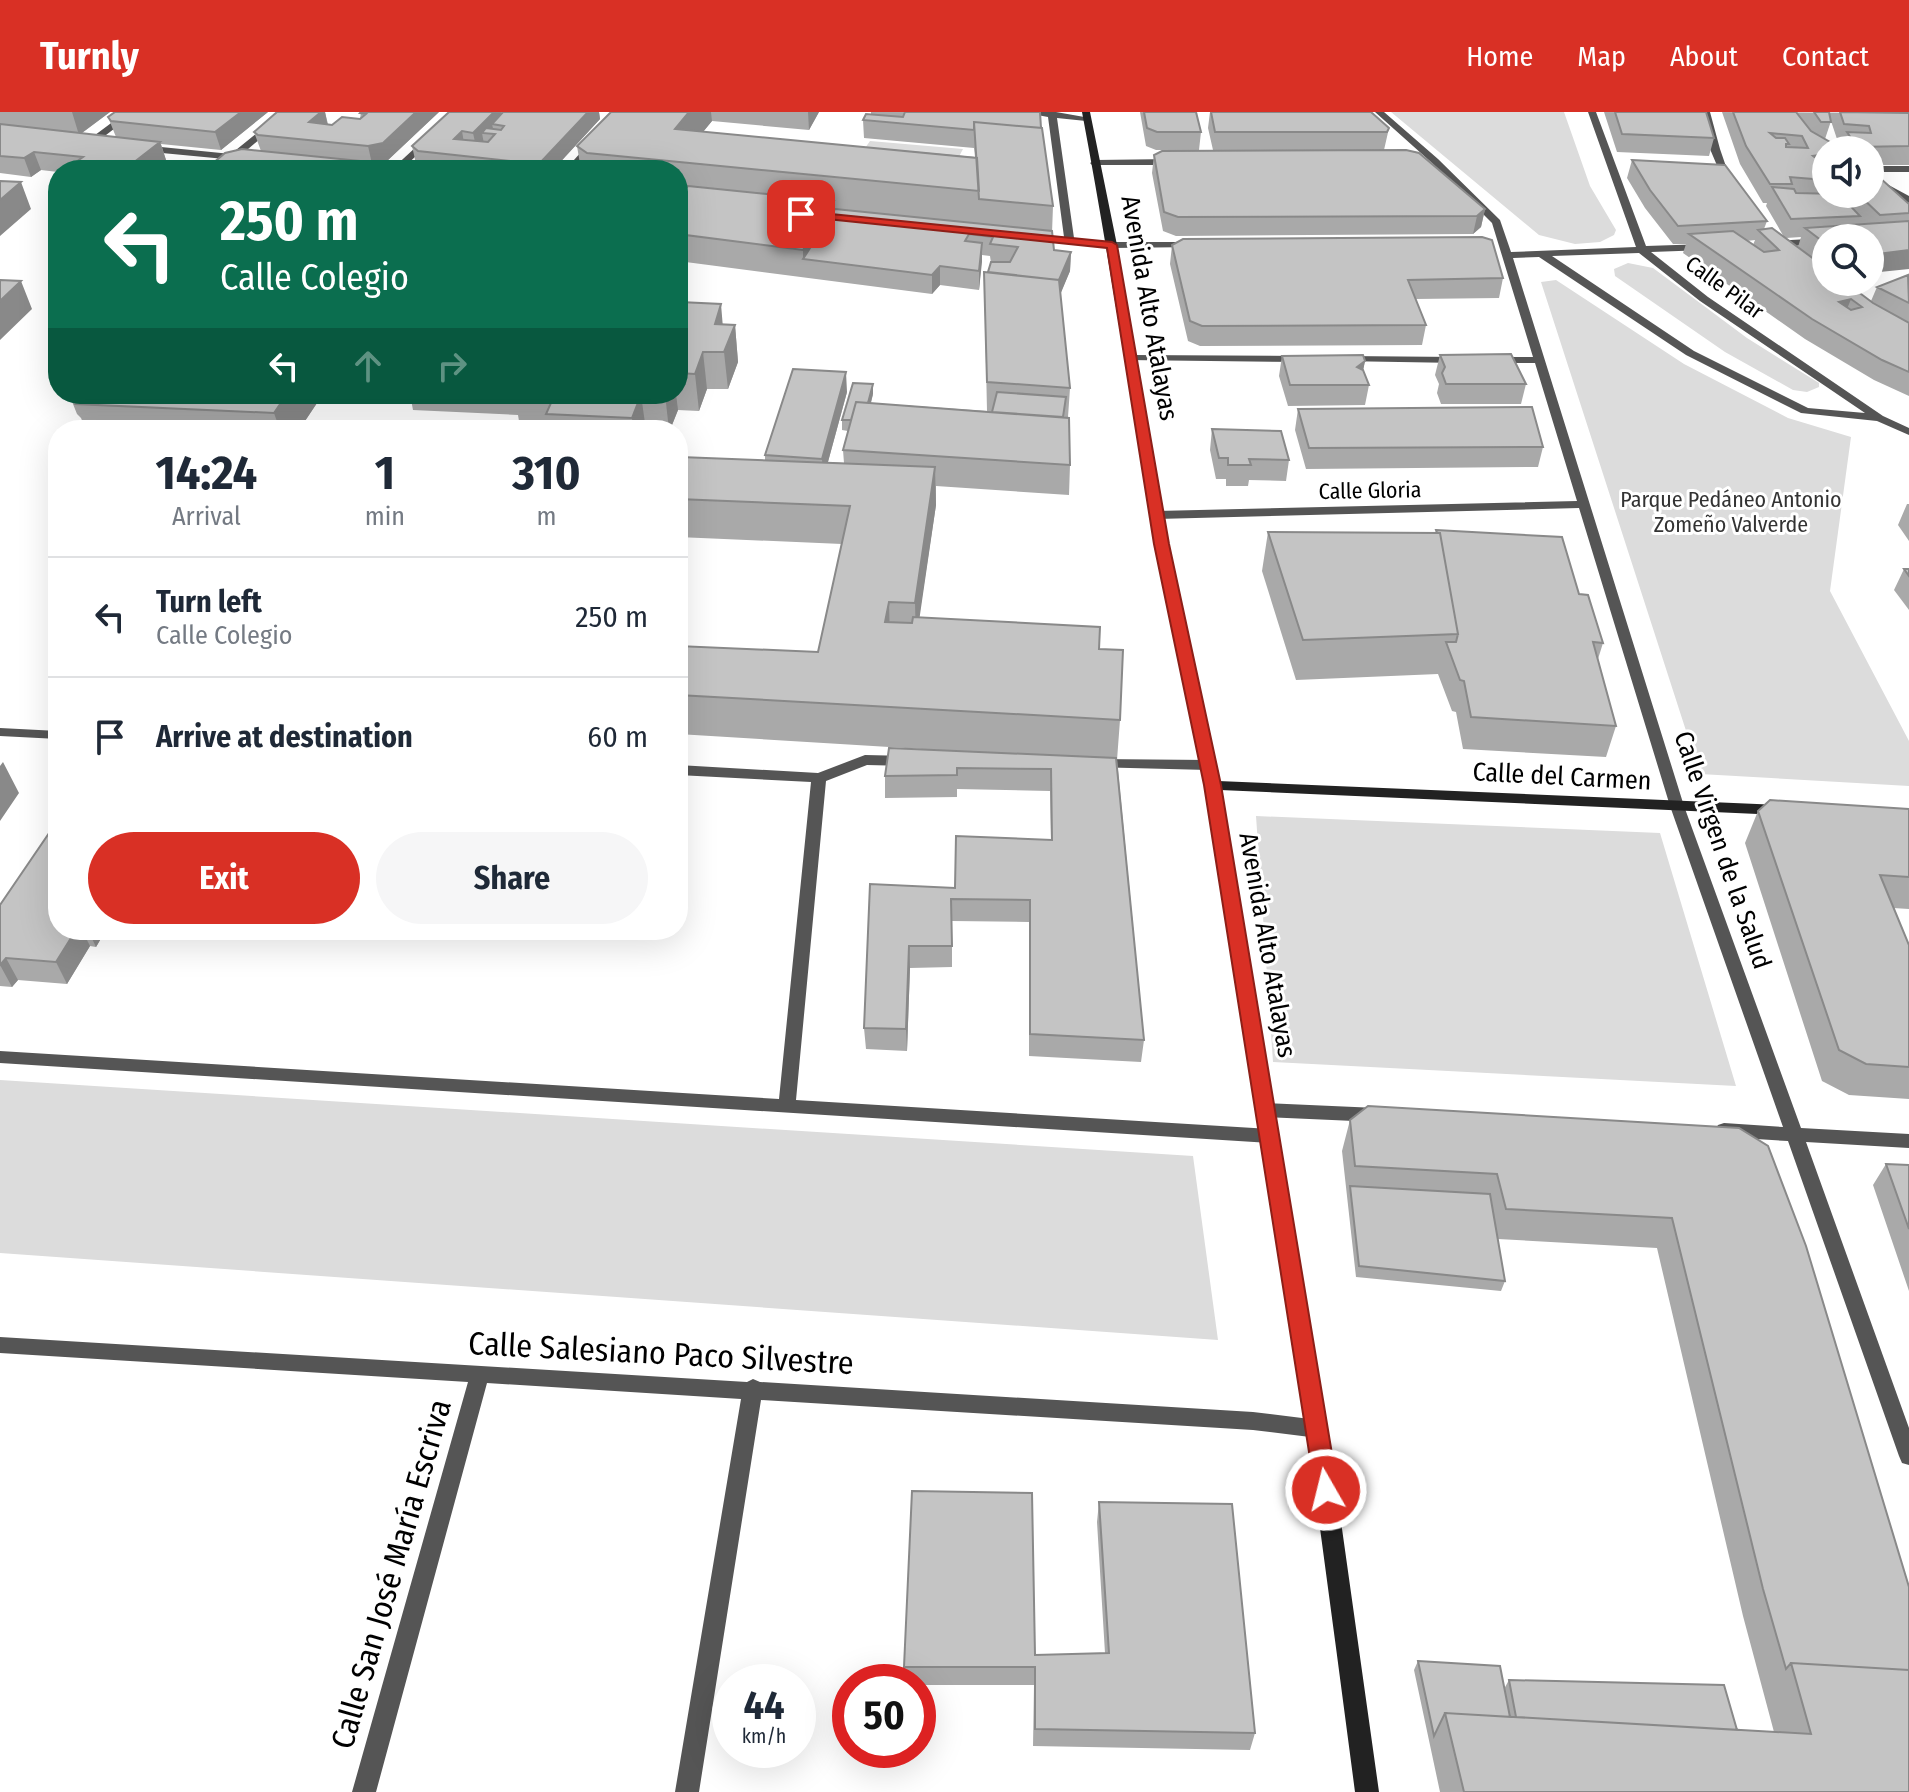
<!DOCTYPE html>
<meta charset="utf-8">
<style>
:root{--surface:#fff;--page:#f6f6f7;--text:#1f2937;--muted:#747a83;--line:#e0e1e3;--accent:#d93025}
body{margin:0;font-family:"Fira Sans Condensed",sans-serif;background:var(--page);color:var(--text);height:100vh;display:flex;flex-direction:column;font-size:30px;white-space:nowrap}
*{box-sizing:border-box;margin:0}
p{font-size:26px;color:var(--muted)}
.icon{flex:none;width:44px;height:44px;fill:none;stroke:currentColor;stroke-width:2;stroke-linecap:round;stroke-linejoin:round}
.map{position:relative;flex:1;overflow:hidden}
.side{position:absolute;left:48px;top:308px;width:640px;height:520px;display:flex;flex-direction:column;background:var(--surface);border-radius:32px;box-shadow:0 8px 32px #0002}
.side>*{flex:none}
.guide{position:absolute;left:48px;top:48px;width:640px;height:244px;border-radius:32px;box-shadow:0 8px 32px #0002;background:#0b6e4f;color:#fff;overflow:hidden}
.controls{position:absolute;left:1812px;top:24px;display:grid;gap:16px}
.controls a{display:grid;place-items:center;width:72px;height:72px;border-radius:50%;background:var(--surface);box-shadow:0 8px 32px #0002;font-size:40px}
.speed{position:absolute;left:712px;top:1552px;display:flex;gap:16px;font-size:40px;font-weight:700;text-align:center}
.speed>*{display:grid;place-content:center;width:104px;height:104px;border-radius:50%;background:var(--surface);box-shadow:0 8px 32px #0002;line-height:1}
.speed small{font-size:20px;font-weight:400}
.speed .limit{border:12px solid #d22;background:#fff;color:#111}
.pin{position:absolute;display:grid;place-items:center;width:68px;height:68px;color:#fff;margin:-34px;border-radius:16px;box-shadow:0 4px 12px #0006}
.me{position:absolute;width:88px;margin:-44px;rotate:352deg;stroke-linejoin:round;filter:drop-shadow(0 0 6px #0008)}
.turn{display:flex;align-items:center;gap:28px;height:168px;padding:0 40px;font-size:36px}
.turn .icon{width:104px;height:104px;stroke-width:2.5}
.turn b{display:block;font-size:56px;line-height:68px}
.lanes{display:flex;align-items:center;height:76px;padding:0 40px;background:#0003;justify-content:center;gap:40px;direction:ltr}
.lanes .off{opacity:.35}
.eta{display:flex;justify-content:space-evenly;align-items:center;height:136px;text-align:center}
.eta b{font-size:48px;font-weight:700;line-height:56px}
.action{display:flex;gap:16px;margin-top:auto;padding:16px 40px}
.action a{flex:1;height:92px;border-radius:48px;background:var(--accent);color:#fff;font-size:32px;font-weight:700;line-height:92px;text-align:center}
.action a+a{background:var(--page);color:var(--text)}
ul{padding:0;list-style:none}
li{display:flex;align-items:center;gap:24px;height:120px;padding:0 40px;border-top:2px solid var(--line)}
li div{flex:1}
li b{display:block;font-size:30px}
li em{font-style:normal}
header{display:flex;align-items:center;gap:48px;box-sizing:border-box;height:112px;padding:0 40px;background:var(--accent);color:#fff}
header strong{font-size:38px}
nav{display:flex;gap:44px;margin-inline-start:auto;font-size:28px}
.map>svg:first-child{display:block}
</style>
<header>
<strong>Turnly</strong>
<nav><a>Home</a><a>Map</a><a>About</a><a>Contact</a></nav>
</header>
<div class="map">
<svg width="1909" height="1680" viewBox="0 0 1909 1680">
<rect width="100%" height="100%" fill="#fff"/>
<!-- green -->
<path fill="#dcdcdc" d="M1391 0H1564L1590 74 1616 118 1614 123 1600 130 1575 132 1539 123Z
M870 29 963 37 952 58 856 49Z
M1628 151 1653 156 1747 226 1819 271V275L1807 280 1793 278 1725 240 1615 164 1614 157Z
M1556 168 1684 252 1788 306 1851 325 1830 479 1909 629V674L1700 662 1541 170Z
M1256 704 1660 721 1736 974 1273 950Z
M0 968 1193 1044 1218 1228 0 1141Z"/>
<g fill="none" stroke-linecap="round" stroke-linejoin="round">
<!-- street -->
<path fill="#555" fill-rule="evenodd" d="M126 0H136L93 33H87V29Z
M283 0H292L241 43 246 46 244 48C232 50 226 58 213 58L225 47 141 39 136 36 141 33 231 42Z
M454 0H463L401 58H391Z
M617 0H626L575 58H565Z
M1021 0H1056L1090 6 1086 9 1057 6 1074 126 1112 130H1194L1199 133 1198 135 1112 136 1030 127V123L1033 122 1064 125 1048 5Z
M1375 0H1384L1438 47 1500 108 1511 140 1636 135 1588 0H1596L1646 134 1706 132 1711 135 1706 138 1651 140 1708 185 1883 304 1909 316V323L1877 309 1801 301 1686 243 1539 145 1513 146 1684 694 1801 1016 1909 1022V1036L1806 1030 1909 1316V1353L1902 1351 1899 1344 1788 1029 1724 1025 1718 1023 1715 1018 1718 1013 1724 1011 1783 1015 1670 694 1579 396 1157 407 1151 403 1157 399 1577 389 1535 251H1493L1488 248 1493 245H1533L1492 111 1432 51ZM1639 141 1700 189 1865 301 1808 296 1694 239 1552 144Z
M1702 0H1710L1720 37 1732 72 1724 70 1710 37Z
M1095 48 1173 47 1178 50 1173 53H1092L1090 51Z
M1870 54H1909V60H1870Z
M1870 63 1909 84V91L1870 70Z
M1826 126V132L1773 135 1768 132 1773 129Z
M1131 243 1302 244 1307 247 1302 250 1127 248 1126 246Z
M1345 244 1458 245 1463 248 1458 251 1341 249V245Z
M0 616 58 619V627L0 624Z
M865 643 909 644 916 649 909 654 867 653 826 669 796 988 1270 1017 1276 1019 1279 1024 1276 1029 1270 1031 0 951V939L779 987 811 670 678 663V653L818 661Z
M1096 647 1208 648 1215 653 1208 658 1091 655 1089 652Z
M1267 991 1377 996 1383 998 1386 1003 1383 1008 1377 1010 1267 1005 1261 1003 1258 998 1261 993Z
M0 1225 747 1270 753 1267 760 1270 1253 1300 1318 1308 1325 1311 1328 1317 1325 1323 1318 1326 1253 1318 761 1288 699 1680H675L741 1287 487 1271 376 1680H352L468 1270 0 1241Z"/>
<!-- secondary -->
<path fill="#222" fill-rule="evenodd" d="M1082 0H1090L1117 133 1168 432 1218 669 1782 693 1789 698 1782 703 1220 678 1328 1317 1379 1680H1355C1311 1344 1266 1007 1205 673 1190 592 1170 511 1155 430 1130 287 1109 143 1082 0Z"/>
</g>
<!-- wall -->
<path fill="#a9a9a9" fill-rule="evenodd" d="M0 0H110L82 21 116 25 108 5 268 0 221 38 161 32 166 48 153 58H58V60L41 58 31 65 0 61Z
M277 0H325L328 12 332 13 360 7 361 0H439L387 49 378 51 419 55 416 52 412 34 449 0H599L600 7 553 58H205L261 39 254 20Z
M611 0H819L809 18 712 9 703 20 975 45 974 36 864 26 863 8 871 3V0H1040L1041 16 1053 94 1052 121 1054 138 1071 140 1070 159 1060 182 1070 276 1068 305 1070 353 1069 383 936 374V393L919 505 1099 537 1120 608 1117 648 1144 928 1141 950 1029 944V810L952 809V855L910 856 907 939 866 937 864 916 870 772 955 776 1051 727 1050 679 957 677V685L885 686V664L988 641 678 622V534L818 540 842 432 678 425V350L765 348V343L847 280 828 350 844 351 843 338 848 319 842 318V308L873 282 871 291 987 299 984 160H988L991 151 990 144 982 143 979 178 940 173 932 182 678 149V58H581L577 34Z
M1140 0H1196L1201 20 1199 38H1156L1146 34Z
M1210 0 1389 16 1384 38 1485 97 1481 115 1473 122 1176 124 1163 119 1152 61 1154 43 1345 38H1213L1208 16Z
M1604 0H1706L1714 26 1709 44 1617 40Z
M1722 0 1909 1V53H1870V38H1826V82H1870L1909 92V157L1826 126V170L1871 189 1877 175 1909 163V284L1874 268 1805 227 1683 141 1686 132H1673L1645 96 1627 66 1632 48 1767 109 1764 117 1784 125 1766 94 1767 91H1763L1740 52ZM1831 9 1838 30H1843L1841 37 1825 27ZM1801 125 1798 135 1786 126ZM1755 128 1753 133 1747 129Z
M1172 133 1503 166 1499 186 1415 187 1426 213 1422 233 1200 234 1188 229 1170 152Z
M678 194 723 213H735L738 250 728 277H707L699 299 678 298 670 318H549L548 316 520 315 518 303 413 298 410 282H678Z
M1440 243 1526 272 1521 292H1441L1437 281 1439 272 1435 263Z
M1282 244 1365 249 1363 258 1369 273 1365 293 1288 294 1279 264Z
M69 282H323L299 318H86L81 306 77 302Z
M1298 297 1543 335 1538 355 1306 357 1295 318Z
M1212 317 1289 348 1286 369 1249 368 1248 374H1226V367H1216L1210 338Z
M1907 392H1909V429L1898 413Z
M1436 418 1579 482 1603 531 1598 547 1616 614 1606 645 1463 637 1456 600 1452 599 1438 562 1296 568 1262 459 1268 420 1436 421Z
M1904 457H1909V498L1894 478Z
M1909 697V797L1893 796 1909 833V987L1849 983 1822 969 1745 731 1758 699Z
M0 793 58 818H106L96 835 90 834 67 872 18 868 12 875 0 874Z
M1350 1008 1739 1016 1909 1680H1440L1414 1558 1418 1549 1504 1577 1509 1568 1737 1618 1774 1620 1743 1504 1657 1136 1498 1127 1505 1169 1501 1179 1356 1165 1342 1039Z
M1886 1052 1909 1053V1179L1873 1073Z
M1099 1390 1255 1621 1250 1638 1033 1634 1034 1573H918V1570H905L904 1555 1035 1543 1105 1541 1097 1410Z"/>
<!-- shaded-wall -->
<path fill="#898989" d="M72 0H110L79 23Z
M241 0H268L221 38 215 20Z
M321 0H325L328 15 309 10Z
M416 0H439L387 49 372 52 368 34Z
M494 0H501L503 12H492L494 21H482L484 32 477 39 473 21Z
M588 0H599L600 7 553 58H540L539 52Z
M689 0H711L712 9 678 50 675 17Z
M808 0H819L809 18Z
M462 19 465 37 454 27Z
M160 30 166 48 153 58H124Z
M34 40 41 58 31 65 24 46Z
M1826 42V59L1813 44Z
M21 70 31 97 0 124V88Z
M834 89 836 116 803 147V138Z
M1485 97 1481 115 1473 122 1477 104Z
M982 131V150L979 178V159Z
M1909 138V157L1870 161V143Z
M1071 140 1070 159 1058 188V168Z
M940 154V173L932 182V163Z
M21 169 32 197 0 228V189Z
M1851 187 1843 207 1839 190Z
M721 192 724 228 715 212Z
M735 213 738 250 728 277 724 240Z
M703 240 707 277 699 299 695 262Z
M1365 249 1361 269 1357 255Z
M846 260 847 280 823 368 822 347Z
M873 272V282L863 320 862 309Z
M287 282H323L299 318H280L274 301Z
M665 282H676L678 298 670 318H669Z
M641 283 646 318H633L632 306Z
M935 355 936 393 916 530 915 491Z
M889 490 890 529 885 510Z
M3 650 19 681 0 709V654Z
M76 818H82L90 834 67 872 56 850Z
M88 818H106L96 835Z
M909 834 910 856 907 939 906 917Z
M6 846 18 868 12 875 0 853Z"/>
<!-- building -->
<path fill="#c4c4c4" stroke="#898989" stroke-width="2" fill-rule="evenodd" d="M115 0H241L215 20 111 9 108 5Z
M277 0H321L309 10 332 13 342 5 360 7 366 2 360 1 361 0H416L383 31 368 34 258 23 254 20Z
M449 0H494L473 21 462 19 454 27 488 30 495 22 482 21 486 16 501 18 504 14 492 12 503 0H588L539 52 418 39 412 34Z
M611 0H689L675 17 977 46 979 79 587 41 577 34Z
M905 0H1040L1041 16 974 10V18L863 8 866 2 903 5Z
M1144 0H1196L1201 20H1157L1147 16Z
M1211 0H1371L1389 16 1387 20H1215Z
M1615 0H1706L1714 26 1622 22Z
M1733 0H1796L1811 19 1844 38H1826V42L1813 44 1817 47 1826 46V77H1821L1813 67 1790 65 1792 72H1770L1746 34ZM1770 21 1802 24 1808 36 1786 35V32H1789L1785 26H1776Z
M1814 0H1829L1831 10H1821Z
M1840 0 1909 1V34L1857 35 1847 20 1871 21 1869 14 1844 12Z
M974 10 1042 16 1053 94 979 87Z
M0 12 160 30 124 58 73 52 83 45 34 40 24 46 0 44Z
M242 37 449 58H205L225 41Z
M1406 38 1419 41 1485 97 1477 104 1178 105 1164 100 1154 43 1162 39Z
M1632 48 1725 53 1767 109 1678 114 1650 78Z
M1870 57 1909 92V101L1880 103 1858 82H1870Z
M0 69 21 70 0 88Z
M688 74 834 89 803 138 678 122V85Z
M1772 75 1794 77 1796 81 1839 82 1860 104 1791 107Z
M835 97 1052 119 1054 138 1071 140 1059 168 988 160 991 150H1010L1018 135 990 132 993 125 969 122 965 129 982 131 979 159 940 154 932 163 803 147Z
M1909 109V138L1870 143V126H1826V132L1805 116Z
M1772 116 1826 156V170H1845L1873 191 1909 211V260L1882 248 1812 207 1689 122 1733 119 1764 140 1779 138 1758 118ZM1851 187 1862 195 1851 198 1839 190Z
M1482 125 1492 128 1503 166 1408 168 1426 213 1202 214 1190 209 1172 133 1183 127Z
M984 160 1059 168 1070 276 987 270Z
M1908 163 1909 191 1877 175Z
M0 168 21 169 0 189Z
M680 190 721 192 715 212 735 213 724 240H703L695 262 678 261V194Z
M1511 242 1526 272H1446L1442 261 1445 255 1440 243Z
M1363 243 1365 249 1357 255 1363 258 1369 273H1290L1282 244Z
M793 257 846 260 822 347 765 343Z
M853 271 873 272 868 291 856 290 851 308H842Z
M997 280 1066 285 1063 305 992 300Z
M86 282H287L274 301 76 292Z
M555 282H665L664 284 641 283 632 306 546 302Z
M856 290 1069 306 1070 353 843 338Z
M1532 295 1543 335 1309 336 1298 297Z
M1212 317 1281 319 1289 348 1249 347 1251 353H1228V346H1219Z
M680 345 935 355 915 491 889 490 885 510 912 511 913 505 1100 515 1099 537 1123 538 1120 608 678 583V534L818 540 850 394 678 387V350Z
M1436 418 1562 425 1579 482 1588 483 1603 531 1593 530 1616 614 1471 605 1464 569 1460 568 1446 530H1456L1458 522 1440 421H1437Z
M1268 420 1440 421 1458 522 1303 528Z
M1904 457H1909V464Z
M889 636 1116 646 1144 928 1030 922V788L951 787 952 834H909L906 917 864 916 870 772 955 776 956 724 1052 728 1051 657 957 656V663L885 664Z
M1770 688 1909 697V765L1880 763 1909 833V955L1866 952 1839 938 1758 699Z
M58 708V818H76L56 850 6 846 0 853V793Z
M1368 994 1739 1016 1768 1034 1806 1134 1909 1475V1558L1791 1551 1786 1557 1763 1477 1672 1106 1506 1097 1497 1062 1355 1054 1350 1008Z
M1886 1052 1909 1053V1117Z
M1350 1074 1490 1082 1505 1169 1359 1154Z
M912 1379 1032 1381 1035 1543 1109 1541 1099 1390 1232 1392 1255 1621 1035 1617V1555H904Z
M1418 1549 1500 1554 1510 1605 1445 1601 1434 1624Z
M1791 1551 1909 1558V1680H1464L1445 1601 1811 1622Z
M1509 1568 1724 1573 1737 1618 1516 1605Z"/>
<!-- route -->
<path fill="#d93025" stroke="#8d1f18" stroke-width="2" d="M801 99 1112 130 1117 133 1169 432 1221 673 1338 1378 1335 1385 1326 1388 1318 1385 1315 1378 1204 673 1154 432 1107 136 798 104 796 102Z"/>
<g text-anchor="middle" stroke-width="6" stroke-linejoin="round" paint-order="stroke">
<!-- far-street labels -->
<g font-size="22" fill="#000" stroke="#fff">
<text transform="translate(1725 175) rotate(36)" y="8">Calle Pilar</text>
<text transform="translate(1370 378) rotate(-1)" y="8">Calle Gloria</text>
</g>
<!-- far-park labels -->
<g font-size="22" fill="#333" stroke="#fff">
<text x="1731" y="395">Parque Pedáneo Antonio<tspan x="1731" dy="25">Zomeño Valverde</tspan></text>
</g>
<!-- street labels -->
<g font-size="26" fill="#000" stroke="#fff">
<text transform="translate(1150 196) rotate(80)" y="9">Avenida Alto Atalayas</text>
<text transform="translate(1562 664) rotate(3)" y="9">Calle del Carmen</text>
<text transform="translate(1723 738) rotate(71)" y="9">Calle Virgen de la Salud</text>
<text transform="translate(1268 833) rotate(80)" y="9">Avenida Alto Atalayas</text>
</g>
<!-- near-street labels -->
<g font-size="32" fill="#000" stroke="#fff">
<text transform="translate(661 1241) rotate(3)" y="11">Calle Salesiano Paco Silvestre</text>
<text transform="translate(391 1462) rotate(-74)" y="11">Calle San José María Escriva</text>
</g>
</g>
</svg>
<div class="controls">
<a><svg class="icon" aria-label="sound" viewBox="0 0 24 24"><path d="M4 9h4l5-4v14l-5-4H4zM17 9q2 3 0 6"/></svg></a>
<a><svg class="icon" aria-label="search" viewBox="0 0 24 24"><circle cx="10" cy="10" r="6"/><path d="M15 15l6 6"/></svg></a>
</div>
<div class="speed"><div>44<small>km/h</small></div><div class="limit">50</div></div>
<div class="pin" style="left:801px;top:102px;background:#d93025"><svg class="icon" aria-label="arrive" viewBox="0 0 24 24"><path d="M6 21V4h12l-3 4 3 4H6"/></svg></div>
<svg class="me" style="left:1326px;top:1378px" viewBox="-20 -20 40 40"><circle r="17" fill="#d93025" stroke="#fff" stroke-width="3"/><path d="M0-11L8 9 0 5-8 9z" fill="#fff"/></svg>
<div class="guide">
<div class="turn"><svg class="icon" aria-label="left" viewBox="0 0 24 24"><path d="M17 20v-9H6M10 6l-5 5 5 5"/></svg><div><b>250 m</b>Calle Colegio</div></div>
<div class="lanes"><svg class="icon" aria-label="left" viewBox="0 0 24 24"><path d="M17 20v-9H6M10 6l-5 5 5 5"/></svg><svg class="icon off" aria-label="ahead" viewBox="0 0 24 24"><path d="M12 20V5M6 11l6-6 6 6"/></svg><svg class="icon off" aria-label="right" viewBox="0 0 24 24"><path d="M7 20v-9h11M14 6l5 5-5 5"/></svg></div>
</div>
<section class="side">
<div class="eta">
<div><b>14:24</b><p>Arrival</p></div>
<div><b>1</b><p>min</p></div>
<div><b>310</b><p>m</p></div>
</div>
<ul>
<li><svg class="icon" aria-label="left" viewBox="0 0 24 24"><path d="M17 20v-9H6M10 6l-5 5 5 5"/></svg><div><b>Turn left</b><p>Calle Colegio</p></div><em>250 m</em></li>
<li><svg class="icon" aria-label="arrive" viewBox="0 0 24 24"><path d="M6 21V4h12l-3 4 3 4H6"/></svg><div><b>Arrive at destination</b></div><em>60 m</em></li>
</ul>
<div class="action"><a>Exit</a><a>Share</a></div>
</section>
</div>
